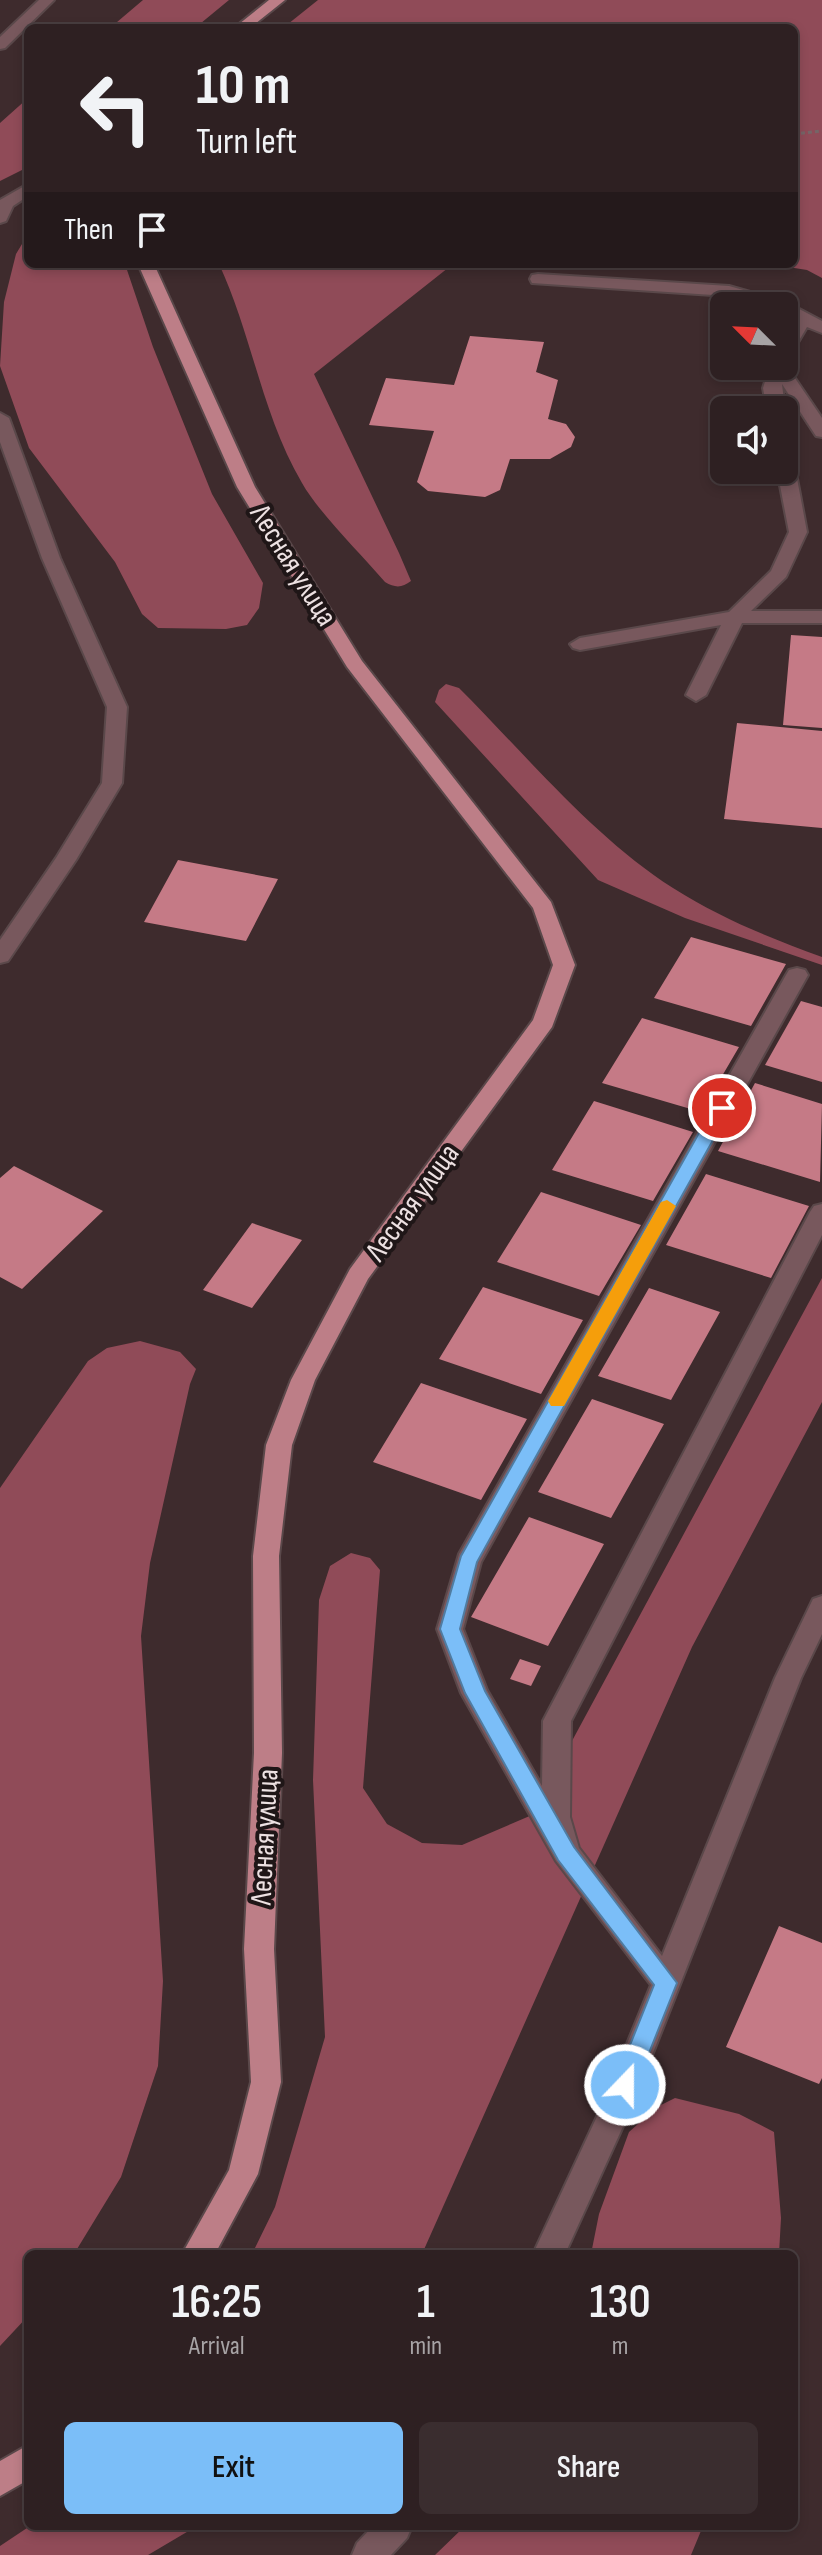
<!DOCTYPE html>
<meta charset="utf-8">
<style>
:root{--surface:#2e2022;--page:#3a2d2f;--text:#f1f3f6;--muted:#a7a3a5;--line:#493e40;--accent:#7bbef8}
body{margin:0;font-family:"Sofia Sans Condensed",sans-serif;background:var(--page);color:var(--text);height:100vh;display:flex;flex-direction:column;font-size:30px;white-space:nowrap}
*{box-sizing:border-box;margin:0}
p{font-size:26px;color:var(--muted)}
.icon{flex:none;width:44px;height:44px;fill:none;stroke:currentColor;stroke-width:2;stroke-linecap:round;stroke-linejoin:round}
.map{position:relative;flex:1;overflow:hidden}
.side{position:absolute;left:24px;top:2250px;width:774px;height:280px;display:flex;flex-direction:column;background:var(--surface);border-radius:12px;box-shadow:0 4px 12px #0003,0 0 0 2px var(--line)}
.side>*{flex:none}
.top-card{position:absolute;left:24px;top:24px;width:774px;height:244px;border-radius:12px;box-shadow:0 4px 12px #0003,0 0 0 2px var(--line);background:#2e2022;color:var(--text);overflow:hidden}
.needle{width:52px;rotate:294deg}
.tools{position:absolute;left:710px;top:292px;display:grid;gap:16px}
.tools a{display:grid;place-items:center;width:88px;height:88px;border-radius:12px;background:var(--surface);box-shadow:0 4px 12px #0003,0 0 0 2px var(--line);font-size:40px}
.pin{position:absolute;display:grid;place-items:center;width:68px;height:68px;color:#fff;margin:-34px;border:4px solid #fff;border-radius:50%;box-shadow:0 2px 8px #0007}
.me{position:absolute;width:88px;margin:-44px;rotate:22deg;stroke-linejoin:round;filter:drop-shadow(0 0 6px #0008)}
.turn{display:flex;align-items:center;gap:28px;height:168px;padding:0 40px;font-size:36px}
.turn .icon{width:104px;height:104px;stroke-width:2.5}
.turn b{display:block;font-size:56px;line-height:68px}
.then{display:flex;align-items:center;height:76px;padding:0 40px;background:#0003;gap:16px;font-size:30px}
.eta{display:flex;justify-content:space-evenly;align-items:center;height:136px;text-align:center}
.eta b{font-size:48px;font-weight:600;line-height:56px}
.action{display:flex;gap:16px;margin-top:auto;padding:16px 40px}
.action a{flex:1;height:92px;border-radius:12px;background:var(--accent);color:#111;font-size:32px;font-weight:600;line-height:92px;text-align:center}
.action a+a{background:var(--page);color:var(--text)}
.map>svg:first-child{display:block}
</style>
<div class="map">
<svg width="822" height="2555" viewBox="0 0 822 2555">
<rect width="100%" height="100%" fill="#3e2b2d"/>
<!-- forest -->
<path fill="#904b58" d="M143 0H229L195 28H110Z
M318 0H822V278L807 270 769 264H794V28H283Z
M28 98V167L0 181V123Z
M28 234V264H125L153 347 212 494 263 583 259 608 247 625 226 629 158 628 142 614 115 562 29 448 0 366 4 302 16 254Z
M219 264H453L314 374 399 553 411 581C402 588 395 588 385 582 361 554 319 513 302 483 262 415 252 335 219 264Z
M446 684 459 688C526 755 593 837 673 888 720 918 770 938 822 957V965L685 918 598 880 435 702 439 690Z
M822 1278V1402L692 1647 422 2254H252L275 2207 325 2037 313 1780 319 1600 330 1566 351 1553 370 1558 380 1570 363 1788 387 1824 422 1843 462 1845 532 1815Z
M140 1341 180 1352 196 1369 190 1384 150 1563 141 1636 163 1981 158 2066 121 2177 74 2254H28V2316L0 2346V1488L88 1361 107 1348Z
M675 2098 739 2114 774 2132 781 2218 779 2254H591L599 2214 629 2132 657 2107Z
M30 2526H197L148 2555H0V2546Z
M465 2526H703L691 2555H435Z"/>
<!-- building -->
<path fill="#c57a86" d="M470 336 544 342 536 372 558 380 548 419 566 424 575 437 571 447 550 459H510L500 490 485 497 428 491 417 482 434 431 369 425 386 378 454 385Z
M791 635 822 637V728L783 725Z
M737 723 822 731V828L724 819Z
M178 860 278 879 246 941 144 922Z
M691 937 786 964 751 1026 654 998Z
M801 1001 822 1007V1082L765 1065Z
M642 1018 739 1047 701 1112 602 1083Z
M755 1083 822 1104 820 1182 718 1151Z
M594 1101 693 1132 653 1201 552 1170Z
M14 1166 103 1211 22 1289 0 1277V1178Z
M706 1174 809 1206 771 1278 666 1245Z
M541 1192 641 1225 599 1296 497 1262Z
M252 1223 302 1240 252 1308 203 1290Z
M483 1287 583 1320 541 1394 439 1359Z
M649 1288 720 1312 671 1400 598 1376Z
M421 1383 527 1419 481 1500 373 1462Z
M592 1399 664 1424 611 1518 538 1492Z
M529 1517 604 1544 548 1646 471 1617Z
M520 1659 541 1666 531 1686 510 1679Z
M779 1926 822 1943V2078L819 2084 726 2047Z"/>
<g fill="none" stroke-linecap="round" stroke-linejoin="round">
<!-- minor casing -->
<g stroke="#5a484a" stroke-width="4">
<path id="minor" d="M39 0H54L5 48 0 49V37Z
M28 184V196L13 206 6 221 0 223V200Z
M538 274 729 286 786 302 822 321V333L807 327 790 356 784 357V337L794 320 784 315V306H762L728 296 532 283 530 279 532 275Z
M784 362 822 418V437L816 436 782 384 785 410H767L763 388 770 366H784Z
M0 413 9 418 60 558 127 707 122 783 76 860 8 961 0 963V940L56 858 102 783 107 707 42 558 0 442Z
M784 452 793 457 807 532 786 577 751 611H822V623H742L706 695 696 701 686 695 721 625 580 650 573 648 570 644 580 638 729 612 771 571 789 532 777 470H784Z
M797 968 805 970 808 975 481 1562 463 1629 487 1690 542 1786 543 1721 810 1212 814 1206 822 1204V1235L571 1721 570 1817 579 1848 662 1956 775 1678 813 1599 822 1596V1634L801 1678 630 2111 565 2254H533L600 2110 651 1985 556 1861 461 1693 437 1629 459 1554 786 975 789 970Z
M373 2526H412L407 2538 391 2555H352L357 2543Z"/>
</g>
<!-- major casing -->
<g stroke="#5a484a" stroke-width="4">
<path id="major" d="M269 0H285L250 28H234Z
M138 264H154L255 487 362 661 551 902 575 965 552 1027 368 1279 315 1380 292 1445 279 1556 282 1753 274 1949 281 2082 258 2174 215 2254H182L229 2170 251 2082 244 1949 254 1753 253 1556 266 1445 291 1380 350 1269 533 1020 553 965 533 908 347 667 237 487Z
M28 2445V2480L0 2496V2461Z"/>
</g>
<!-- path -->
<path stroke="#766567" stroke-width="3" stroke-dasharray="4 3" stroke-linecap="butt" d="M794 134 822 131"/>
<!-- minor -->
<use href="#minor" fill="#78585d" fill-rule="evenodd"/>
<!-- major -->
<use href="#major" fill="#bd7e87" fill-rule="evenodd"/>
</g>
<!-- route -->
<path fill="#7bbef8" stroke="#507ca1" stroke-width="2" d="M722 1102 731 1108 477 1562 460 1629 485 1691 574 1847 677 1983 633 2093 625 2096 617 2093 614 2085 654 1985 558 1860 465 1693 440 1629 461 1556 713 1108Z"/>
<!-- slow -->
<path fill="#f59e0b" d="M667 1200 676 1206 564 1406H551L548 1401 551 1396 661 1202Z"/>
<g text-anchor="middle" stroke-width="8" stroke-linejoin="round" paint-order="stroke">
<!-- street labels -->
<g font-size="30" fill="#ede1e2" stroke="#1f1617">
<text transform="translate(294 565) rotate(58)" y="10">Лесная улица</text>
<text transform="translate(412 1202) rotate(-54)" y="10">Лесная улица</text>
<text transform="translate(264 1837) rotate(-87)" y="10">Лесная улица</text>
</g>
</g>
</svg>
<div class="tools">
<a><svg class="needle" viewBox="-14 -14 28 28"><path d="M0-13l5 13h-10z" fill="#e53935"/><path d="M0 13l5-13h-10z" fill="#a7a3a5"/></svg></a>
<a><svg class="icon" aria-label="sound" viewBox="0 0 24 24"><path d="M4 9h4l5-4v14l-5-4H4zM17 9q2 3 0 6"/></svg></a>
</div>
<div class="pin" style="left:722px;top:1108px;background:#d93025"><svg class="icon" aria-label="arrive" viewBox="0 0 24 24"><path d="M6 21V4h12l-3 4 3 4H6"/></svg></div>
<svg class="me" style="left:625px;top:2085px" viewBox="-20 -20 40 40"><circle r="17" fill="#7bbef8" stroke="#fff" stroke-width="3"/><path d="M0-11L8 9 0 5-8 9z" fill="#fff"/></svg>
<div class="top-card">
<div class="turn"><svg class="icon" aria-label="left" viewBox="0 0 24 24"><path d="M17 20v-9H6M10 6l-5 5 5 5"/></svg><div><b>10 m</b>Turn left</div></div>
<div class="then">Then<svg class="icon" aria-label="arrive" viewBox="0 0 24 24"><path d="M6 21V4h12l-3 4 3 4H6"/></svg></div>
</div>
<section class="side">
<div class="eta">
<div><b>16:25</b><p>Arrival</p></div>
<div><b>1</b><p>min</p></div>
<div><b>130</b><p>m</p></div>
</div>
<div class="action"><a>Exit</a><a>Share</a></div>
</section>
</div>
